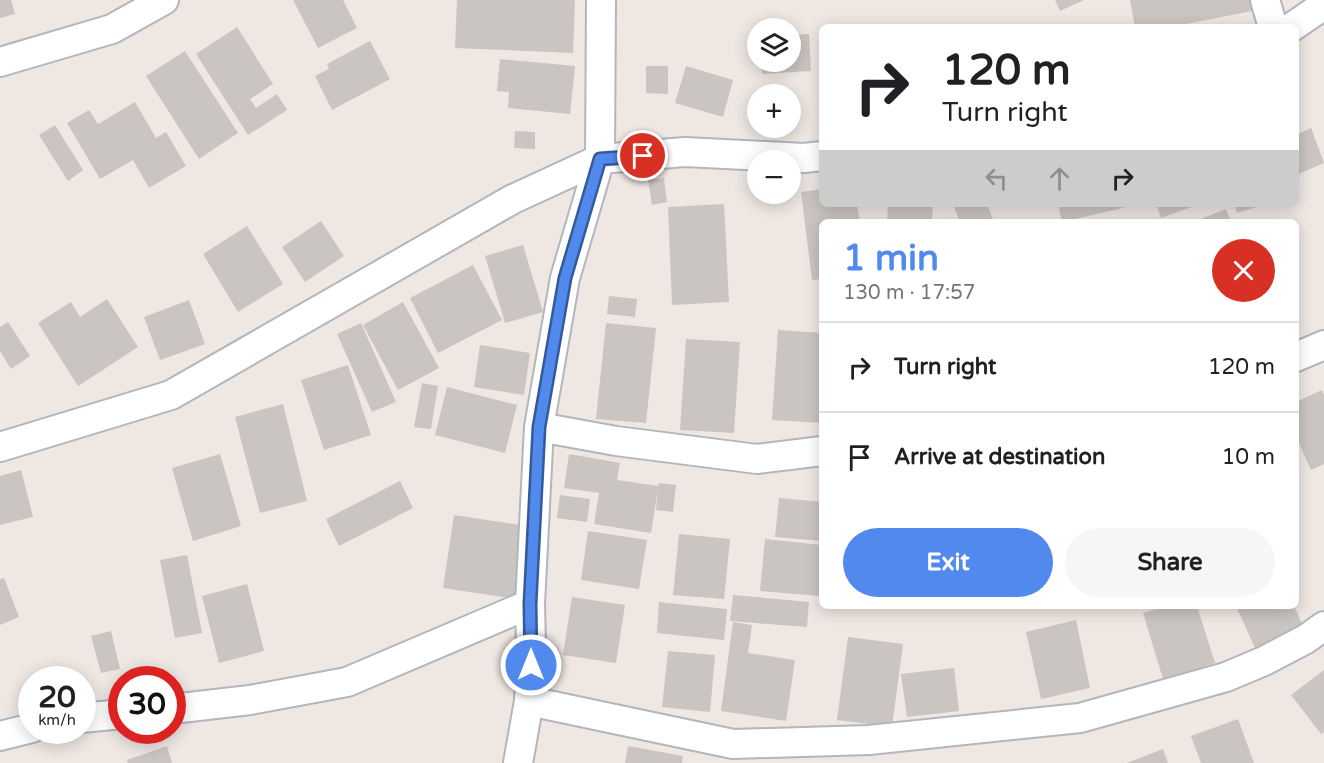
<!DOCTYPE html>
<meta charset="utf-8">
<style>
:root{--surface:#fff;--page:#f6f6f6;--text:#202124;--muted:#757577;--line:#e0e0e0;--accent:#518aec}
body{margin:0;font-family:"Varela Round",sans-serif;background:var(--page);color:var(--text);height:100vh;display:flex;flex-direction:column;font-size:22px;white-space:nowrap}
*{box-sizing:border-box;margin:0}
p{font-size:20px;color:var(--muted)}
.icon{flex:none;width:33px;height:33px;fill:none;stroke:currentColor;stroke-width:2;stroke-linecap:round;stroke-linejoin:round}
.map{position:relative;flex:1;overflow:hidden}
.sheet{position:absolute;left:819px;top:219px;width:480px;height:390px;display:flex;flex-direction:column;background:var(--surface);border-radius:9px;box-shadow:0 3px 15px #0003}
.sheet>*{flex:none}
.hud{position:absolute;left:819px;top:24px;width:480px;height:183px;border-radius:9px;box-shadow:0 3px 15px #0003;background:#fff;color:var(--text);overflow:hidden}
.buttons{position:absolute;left:747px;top:18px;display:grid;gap:12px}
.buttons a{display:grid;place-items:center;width:54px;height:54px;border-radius:50%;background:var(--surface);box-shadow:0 3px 15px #0003;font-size:30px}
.speed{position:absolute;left:18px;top:666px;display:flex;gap:12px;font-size:30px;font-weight:700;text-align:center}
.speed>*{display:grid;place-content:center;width:78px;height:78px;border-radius:50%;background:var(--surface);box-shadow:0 3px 15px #0003;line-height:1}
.speed small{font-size:15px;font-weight:400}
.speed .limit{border:9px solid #d22;background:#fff;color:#111}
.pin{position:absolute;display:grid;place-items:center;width:51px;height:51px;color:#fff;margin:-26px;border:3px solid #fff;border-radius:50%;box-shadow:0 2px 6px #0007}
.me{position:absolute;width:66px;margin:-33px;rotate:0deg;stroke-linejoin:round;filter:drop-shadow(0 0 4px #0008)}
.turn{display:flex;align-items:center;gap:21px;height:126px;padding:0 24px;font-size:27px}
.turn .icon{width:78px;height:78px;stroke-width:2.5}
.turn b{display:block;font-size:42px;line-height:51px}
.lanes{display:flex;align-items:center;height:57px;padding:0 24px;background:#0003;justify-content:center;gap:30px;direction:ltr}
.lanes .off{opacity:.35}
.round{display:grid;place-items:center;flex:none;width:63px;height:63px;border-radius:32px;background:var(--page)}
.head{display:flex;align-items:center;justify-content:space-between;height:102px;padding:0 24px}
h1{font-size:36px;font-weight:700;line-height:45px;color:var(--accent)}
.cta{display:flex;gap:12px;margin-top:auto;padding:12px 24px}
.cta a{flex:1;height:69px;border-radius:36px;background:var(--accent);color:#fff;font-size:24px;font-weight:700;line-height:69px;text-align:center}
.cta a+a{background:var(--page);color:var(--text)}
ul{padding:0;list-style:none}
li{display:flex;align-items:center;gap:18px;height:90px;padding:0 24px;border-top:2px solid var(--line)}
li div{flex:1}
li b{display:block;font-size:22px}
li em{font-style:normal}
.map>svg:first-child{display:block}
</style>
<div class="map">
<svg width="1324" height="763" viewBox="0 0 1324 763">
<rect width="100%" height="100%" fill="#eee7e2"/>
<!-- building -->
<path fill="#cac5c0" d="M0 0H11L15 14 0 18Z
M293 0H343L357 28 318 48Z
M457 0H575L573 53 455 48Z
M1055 0H1084L1060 11Z
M1130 0H1249L1252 11 1171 27H1135Z
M237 27 273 84 250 99 256 108 277 94 287 110 248 135 196 54Z
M809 34 811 71 762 74 761 62H790V35Z
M370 41 390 79 332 110 315 76 329 69 327 64Z
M185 51 238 133 199 159 146 76Z
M500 59 575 66 570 114 508 108 509 92 497 91Z
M646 66H668V94L646 93Z
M686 66 733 80 723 117 675 103Z
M135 102 156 138 166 132 186 166 149 188 133 160 100 179 67 123 89 110 98 124Z
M55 125 83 170 68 181 39 135Z
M1311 128 1324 163 1296 175V135Z
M515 131 535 132V149L514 148Z
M664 178 667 202 652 205 648 180Z
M822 189V204H857L860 222H822V279L812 280 801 192Z
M724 204 729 302 672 305 668 207Z
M888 204H933L932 222H887Z
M953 204H987L994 222H960Z
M1058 204H1122L1123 208 1062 222Z
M1156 204H1200L1161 218Z
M1234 204H1263V205L1237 213Z
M1226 209 1231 222H1193Z
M321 221 344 256 305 282 282 247Z
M247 226 283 284 238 312 203 254Z
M523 245 543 312 505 323 485 256Z
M473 265 502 320 438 353 410 298Z
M609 296 637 299 635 317 607 314Z
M107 299 138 347 78 386 38 323 71 302 80 317Z
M189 300 205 344 160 360 144 317Z
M403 302 439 368 398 390 363 325Z
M8 322 30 356 11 369 0 351V327Z
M361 323 396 402 372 412 337 334Z
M606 323 656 328 646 423 596 419Z
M778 330 822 333V423L772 420Z
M686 339 740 342 734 433 680 430Z
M480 345 530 353 524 395 474 387Z
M348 365 371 435 324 450 301 380Z
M422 383 438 386 431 429 414 427Z
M447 387 517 405 505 453 435 435Z
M1322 390 1324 395V464L1311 470 1296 437V402Z
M283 404 307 501 260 513 235 417Z
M220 454 241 526 193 541 172 468Z
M569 454 620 463 617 480 658 486 659 483 676 485 673 512 656 510 658 489 651 533 594 524 599 493 564 488Z
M21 470 33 517 0 525V476Z
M400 481 413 508 339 546 326 519Z
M560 495 590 499 587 522 557 518Z
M779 498 822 502V541L775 537Z
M454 515 527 526 516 599 443 588Z
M588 531 647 540 639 589 581 580Z
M679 534 730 539 724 599 673 595Z
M765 539 822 545 821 596 760 591Z
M187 555 202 633 175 638 160 560Z
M4 578 19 617 0 625V579Z
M247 584 264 651 219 663 202 596Z
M733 595 809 602 807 627 730 621Z
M572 597 625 605 616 663 563 655Z
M659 602 727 609 724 640 657 633Z
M1167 606H1197L1215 663 1163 679 1143 613Z
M1236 606H1294L1303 626 1255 648Z
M1076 620 1090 688 1041 699 1026 632Z
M733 622 752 625 748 653 795 660 786 721 721 711Z
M111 631 120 669 101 673 91 636Z
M848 637 903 644 892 727 837 720Z
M668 651 715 655 710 712 662 707Z
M954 668 959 711 907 717 901 674Z
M1324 670V732L1321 734 1291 695Z
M1238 719 1254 763H1201L1191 736Z
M167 746 172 763H128L127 760Z
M628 746 683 756 682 763H625Z
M1163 749 1168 763H1127Z"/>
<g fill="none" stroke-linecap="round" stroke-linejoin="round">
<!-- minor casing -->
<g stroke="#b2b6bd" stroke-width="32">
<path id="minor" d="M1265 0 1273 27
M1292 27 1324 5
M0 62 112 29 164 0
M1296 357 1324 345
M539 427 616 441 757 459 822 451
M0 447 171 395 513 199 600 159 685 152 804 158 822 156
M529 701 733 744 869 740 1080 718 1226 677 1264 661 1306 639 1324 626
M172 709 250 700 347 682 530 604
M82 718 122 714
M0 736 32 728
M518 763 529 701 531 647 530 604 539 427 565 278 600 159 601 0"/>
</g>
<!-- minor -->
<use href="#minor" stroke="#fff" stroke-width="28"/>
</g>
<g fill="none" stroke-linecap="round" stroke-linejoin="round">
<!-- route casing -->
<g stroke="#355a99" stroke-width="15">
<path id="route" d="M531 665 530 604 539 427 565 278 600 159 643 156"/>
</g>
<!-- route -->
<use href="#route" stroke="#518aec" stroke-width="10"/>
</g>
</svg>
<div class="buttons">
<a><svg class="icon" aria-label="layers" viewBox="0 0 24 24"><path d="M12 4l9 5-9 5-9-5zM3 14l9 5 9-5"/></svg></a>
<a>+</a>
<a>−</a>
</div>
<div class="speed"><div>20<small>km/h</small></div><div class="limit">30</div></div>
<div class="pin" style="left:643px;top:156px;background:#d93025"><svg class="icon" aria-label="arrive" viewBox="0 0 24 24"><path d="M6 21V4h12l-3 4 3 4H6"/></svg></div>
<svg class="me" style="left:531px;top:665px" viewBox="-20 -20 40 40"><circle r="17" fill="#518aec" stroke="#fff" stroke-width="3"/><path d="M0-11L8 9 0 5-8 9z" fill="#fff"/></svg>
<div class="hud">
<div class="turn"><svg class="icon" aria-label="right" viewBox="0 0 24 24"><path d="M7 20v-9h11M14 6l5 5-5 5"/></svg><div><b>120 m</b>Turn right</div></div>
<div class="lanes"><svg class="icon off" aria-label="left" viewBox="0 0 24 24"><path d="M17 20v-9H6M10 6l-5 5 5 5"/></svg><svg class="icon off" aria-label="ahead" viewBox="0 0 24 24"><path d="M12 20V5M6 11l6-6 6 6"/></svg><svg class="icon" aria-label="right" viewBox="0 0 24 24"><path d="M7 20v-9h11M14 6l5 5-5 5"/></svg></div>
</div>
<section class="sheet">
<div class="head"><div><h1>1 min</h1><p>130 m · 17:57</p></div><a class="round" style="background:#d93025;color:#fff"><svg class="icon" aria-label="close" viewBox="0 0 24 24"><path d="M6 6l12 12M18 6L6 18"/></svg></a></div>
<ul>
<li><svg class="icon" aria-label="right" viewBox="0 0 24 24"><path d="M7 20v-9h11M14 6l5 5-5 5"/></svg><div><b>Turn right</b></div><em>120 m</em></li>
<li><svg class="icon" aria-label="arrive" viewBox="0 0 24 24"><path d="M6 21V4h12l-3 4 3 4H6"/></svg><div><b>Arrive at destination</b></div><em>10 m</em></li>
</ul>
<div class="cta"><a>Exit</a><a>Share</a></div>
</section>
</div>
